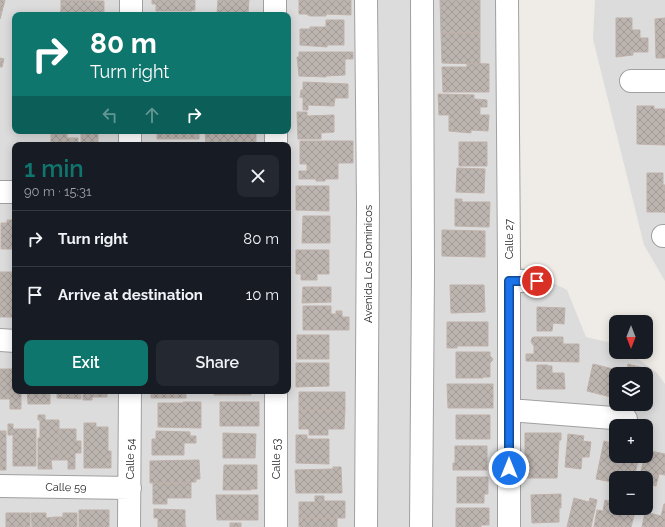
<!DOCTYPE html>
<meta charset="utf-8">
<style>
:root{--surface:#171b24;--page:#242831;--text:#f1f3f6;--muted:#9ea1a6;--line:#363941;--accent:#0f766e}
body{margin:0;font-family:Raleway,sans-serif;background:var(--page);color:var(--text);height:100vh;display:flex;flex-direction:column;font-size:15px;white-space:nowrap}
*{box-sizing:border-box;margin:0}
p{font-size:13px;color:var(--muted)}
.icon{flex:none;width:22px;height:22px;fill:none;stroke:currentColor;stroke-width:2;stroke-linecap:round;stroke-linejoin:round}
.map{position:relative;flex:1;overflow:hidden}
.panel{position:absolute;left:12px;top:142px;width:279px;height:252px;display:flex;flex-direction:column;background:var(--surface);border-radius:8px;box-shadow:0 2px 10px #0003}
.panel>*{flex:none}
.hud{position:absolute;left:12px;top:12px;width:279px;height:122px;border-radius:8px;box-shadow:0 2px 10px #0003;background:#0f766e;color:#fff;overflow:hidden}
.needle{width:26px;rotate:180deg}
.tools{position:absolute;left:609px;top:315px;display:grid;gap:8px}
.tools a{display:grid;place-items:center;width:44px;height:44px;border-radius:8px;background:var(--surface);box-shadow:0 2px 10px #0003;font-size:20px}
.pin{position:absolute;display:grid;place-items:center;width:34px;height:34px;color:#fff;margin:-17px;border:2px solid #fff;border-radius:50%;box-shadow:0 1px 4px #0007}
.me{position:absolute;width:44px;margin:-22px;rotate:0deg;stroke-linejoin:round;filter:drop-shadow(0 0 3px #0008)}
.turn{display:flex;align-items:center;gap:14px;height:84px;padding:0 12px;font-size:18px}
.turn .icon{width:52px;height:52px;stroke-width:2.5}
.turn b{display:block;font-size:28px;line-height:34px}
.lanes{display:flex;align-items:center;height:38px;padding:0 12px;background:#0003;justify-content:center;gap:20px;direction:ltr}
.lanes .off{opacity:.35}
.round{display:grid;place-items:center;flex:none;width:42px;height:42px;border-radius:8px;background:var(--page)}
.overview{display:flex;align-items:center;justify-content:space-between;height:68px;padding:0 12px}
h1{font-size:24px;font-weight:600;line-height:30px;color:var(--accent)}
.button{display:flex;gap:8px;margin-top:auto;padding:8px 12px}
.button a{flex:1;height:46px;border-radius:8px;background:var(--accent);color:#fff;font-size:16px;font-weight:600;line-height:46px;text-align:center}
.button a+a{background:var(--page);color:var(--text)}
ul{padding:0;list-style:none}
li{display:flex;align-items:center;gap:12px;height:56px;padding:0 12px;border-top:1px solid var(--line)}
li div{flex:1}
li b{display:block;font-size:15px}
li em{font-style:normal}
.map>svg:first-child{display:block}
</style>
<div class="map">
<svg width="665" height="527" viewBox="0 0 665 527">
<defs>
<pattern id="building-cross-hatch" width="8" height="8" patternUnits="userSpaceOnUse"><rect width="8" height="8" fill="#bcb4af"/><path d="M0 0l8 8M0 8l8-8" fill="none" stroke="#a19a96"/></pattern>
</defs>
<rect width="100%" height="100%" fill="#efebe6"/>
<!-- residential -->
<path fill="#dddcdc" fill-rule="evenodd" d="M0 0H501L499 255 567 290 586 337 616 344V352H629L657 373 665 384V527H0ZM15 15H288V131H15ZM15 145H288V391H15ZM616 374H646V404H616ZM616 426H646V456H616ZM616 478H646V508H616Z
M595 0H665V281L644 245 593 39Z"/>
<!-- building -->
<path fill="url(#building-cross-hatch)" stroke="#bfb1aa" d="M0 0H5L0 19Z
M61 0 104 1V15H59V13L61 11Z
M152 0H195V10H192V11H156V4H152Z
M218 0H249L248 14 217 13Z
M299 0H351V15L326 14V16H310L306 14H299Z
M440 0H480V33H441Z
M616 18H632V30H640V38H648V52H633V55L616 57Z
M665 18V58H656L655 19Z
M326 20H344V45H327V47L300 45V29H310V27H326Z
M441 33H480V64L442 63Z
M299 52H353V59H345V75L326 76V77L299 76 297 57H299Z
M0 58 4 59 2 67H0Z
M467 63 489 64V92H443L442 67H467Z
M303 82 348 84V98H335L334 106 308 105V110H303V98L300 97 301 90H303Z
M438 94 474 95V99L487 100V107H480V115H489L488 131 471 130V133L449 131V115H439Z
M637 106H654V109H665V145L637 144Z
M297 112H307V116L334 115V132L321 133V139H298Z
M81 131H98V144H106V145H81Z
M155 131H199V139H157V133H155Z
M205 131H256V145H206Z
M51 134H67V138H78V145H51Z
M300 141H353V163H338V179H325V181H316V179H299V171H307V164H300Z
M459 142H487V166H459Z
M457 168 485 169 484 193 456 192Z
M647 173H663V185H665V213L664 212H647Z
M296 186H329V211L296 210Z
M455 199H462V202H490L489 227 455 226Z
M303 216H330V243H302Z
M7 220H15V249H1V223H7Z
M442 230 485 231V257L442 256Z
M296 250H329V274H317V280H301V274H296Z
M0 272H13V317H0Z
M450 285H484L485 312 451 313Z
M303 287H331V302L302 303Z
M303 306H331V314H336V311H342V317H349V330H303Z
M537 307 565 308 564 324 553 323 552 331H537Z
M447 322H488V346H457V348H447Z
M297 335H329V359H297Z
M534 337H563V344H579V362L526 361V354H534V346L531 342 532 338Z
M456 352H490V356L493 359 492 361 490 363V377H483V378H456Z
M296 363H329V386L296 387Z
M593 364 617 370 611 397 587 391Z
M628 364 644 368 643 374H626Z
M537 365H548V366H552V373H564L565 389H537Z
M0 369H12V372H15V391H21V409H10V399H0Z
M447 384H493V408H448Z
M27 391H50V404H28Z
M57 391H81V399L57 398Z
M83 391H107V397H92V400H83Z
M151 391H186V398H151Z
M214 391H251V395H214Z
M299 392H345V410H299Z
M183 402H201V428L158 427V403H183Z
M220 402H259V426H220Z
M299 410H345L344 429H328V435H309V429H299Z
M38 415H45V420H59V460H51L52 469H38V438H40V420H38Z
M456 415H490V439H456Z
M84 423H96V427H108V451H111V468H84Z
M8 424H13V429H36V466H13V435H8Z
M59 429H76V441H81V453H75V469H68V460H59Z
M0 431H6V470H0Z
M156 431 190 432V436H196V443H184V455H152V439H156Z
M223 433 256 434 255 458H223Z
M525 433H561V440H559L557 478H525Z
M568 434 584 436 583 441 591 442 589 457H582L581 469 565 467Z
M296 435H307V439H329V464L296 463Z
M604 441 611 443 610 448 616 449V456H618L612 482 596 479Z
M455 446H487V470H453V463H455Z
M646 450 665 454V475L659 474 656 486 646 484V478H639L645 456H646Z
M618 456H639L635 474 629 472 628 478H616V483L612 482Z
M199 460 200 479H196V482H191V483H150V461Z
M224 465H257V489H251V490H223Z
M333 467H341L342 493H296L295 470 333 469Z
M457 477H488V494H484V503H457Z
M153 483H191V498H167V504H153Z
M561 494V508H559V522L532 523 531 495Z
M216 495H258V520H217Z
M315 496H324V501H345V518H299V502H315Z
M574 498 589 502 590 498 597 500 591 527H567Z
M605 500 616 502V508H620L616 527H594L597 510 603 511Z
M664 504H665V527H642L645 512 661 516Z
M456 508H489V525H481V527H456Z
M620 508H636L631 527H616Z
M154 509 185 510V525L186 527H158V518H154Z
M79 510H109V527H79Z
M6 513H30V527H6Z
M31 513H46V518L55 517V527H32Z
M63 513H77V527H55V517H63Z
M299 518H337V527H299Z
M230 523H241V527H230Z"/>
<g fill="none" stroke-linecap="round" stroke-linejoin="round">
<!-- minor casing -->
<g stroke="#a0a0a0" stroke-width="24">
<path id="minor" d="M275 0V15
M507 0 509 262V527
M131 15V0
M631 81H665
M276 131V145
M130 145V131
M0 192H15
M663 236H665
M509 281H537
M0 340 15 341
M509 410 626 419
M0 486 130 488
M129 527 130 391
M276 527V391
M366 527 368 203 366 0
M421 527 423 270 422 0"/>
</g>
<!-- minor -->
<use href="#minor" stroke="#fff" stroke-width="22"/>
</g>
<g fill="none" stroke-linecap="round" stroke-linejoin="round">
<!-- route casing -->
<g stroke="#114b97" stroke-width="10">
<path id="route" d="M509 468V281H537"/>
</g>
<!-- route -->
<use href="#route" stroke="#1a73e8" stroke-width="7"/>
</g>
<g text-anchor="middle" stroke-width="3.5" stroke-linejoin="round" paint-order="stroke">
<!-- street labels -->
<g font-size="11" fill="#1f1f1f" stroke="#fff">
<text transform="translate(509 239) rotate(-90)" y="4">Calle 27</text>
<text transform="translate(368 264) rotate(-90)" y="4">Avenida Los Dominicos</text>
<text transform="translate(130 459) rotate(-90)" y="4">Calle 54</text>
<text transform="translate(276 459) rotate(-90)" y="4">Calle 53</text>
<text transform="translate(66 487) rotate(1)" y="4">Calle 59</text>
</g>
</g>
</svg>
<div class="tools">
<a><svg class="needle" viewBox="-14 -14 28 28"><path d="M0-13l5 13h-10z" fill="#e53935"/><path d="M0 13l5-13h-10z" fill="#9ea1a6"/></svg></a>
<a><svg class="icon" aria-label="layers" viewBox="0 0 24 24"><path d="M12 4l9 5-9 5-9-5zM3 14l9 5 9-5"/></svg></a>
<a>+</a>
<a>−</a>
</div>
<div class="pin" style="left:537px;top:281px;background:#d93025"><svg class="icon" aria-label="arrive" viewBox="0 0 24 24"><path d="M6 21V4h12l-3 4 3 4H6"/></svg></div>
<svg class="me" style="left:509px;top:468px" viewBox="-20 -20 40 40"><circle r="17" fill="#1a73e8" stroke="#fff" stroke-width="3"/><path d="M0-11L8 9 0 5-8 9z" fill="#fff"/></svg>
<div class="hud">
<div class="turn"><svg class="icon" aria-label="right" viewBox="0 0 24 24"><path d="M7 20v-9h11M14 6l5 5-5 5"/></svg><div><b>80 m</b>Turn right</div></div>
<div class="lanes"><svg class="icon off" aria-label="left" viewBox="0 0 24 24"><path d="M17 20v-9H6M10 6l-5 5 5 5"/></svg><svg class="icon off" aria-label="ahead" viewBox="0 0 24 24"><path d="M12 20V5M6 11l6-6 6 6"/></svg><svg class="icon" aria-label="right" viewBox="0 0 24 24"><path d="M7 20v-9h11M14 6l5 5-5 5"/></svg></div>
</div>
<section class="panel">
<div class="overview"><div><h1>1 min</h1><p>90 m · 15:31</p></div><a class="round"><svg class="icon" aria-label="close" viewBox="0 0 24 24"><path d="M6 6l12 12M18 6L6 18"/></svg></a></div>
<ul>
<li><svg class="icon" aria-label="right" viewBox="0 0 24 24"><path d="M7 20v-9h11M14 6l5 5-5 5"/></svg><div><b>Turn right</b></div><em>80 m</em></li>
<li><svg class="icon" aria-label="arrive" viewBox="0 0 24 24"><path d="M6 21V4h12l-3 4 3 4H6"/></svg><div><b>Arrive at destination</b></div><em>10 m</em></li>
</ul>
<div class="button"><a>Exit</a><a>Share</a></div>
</section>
</div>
